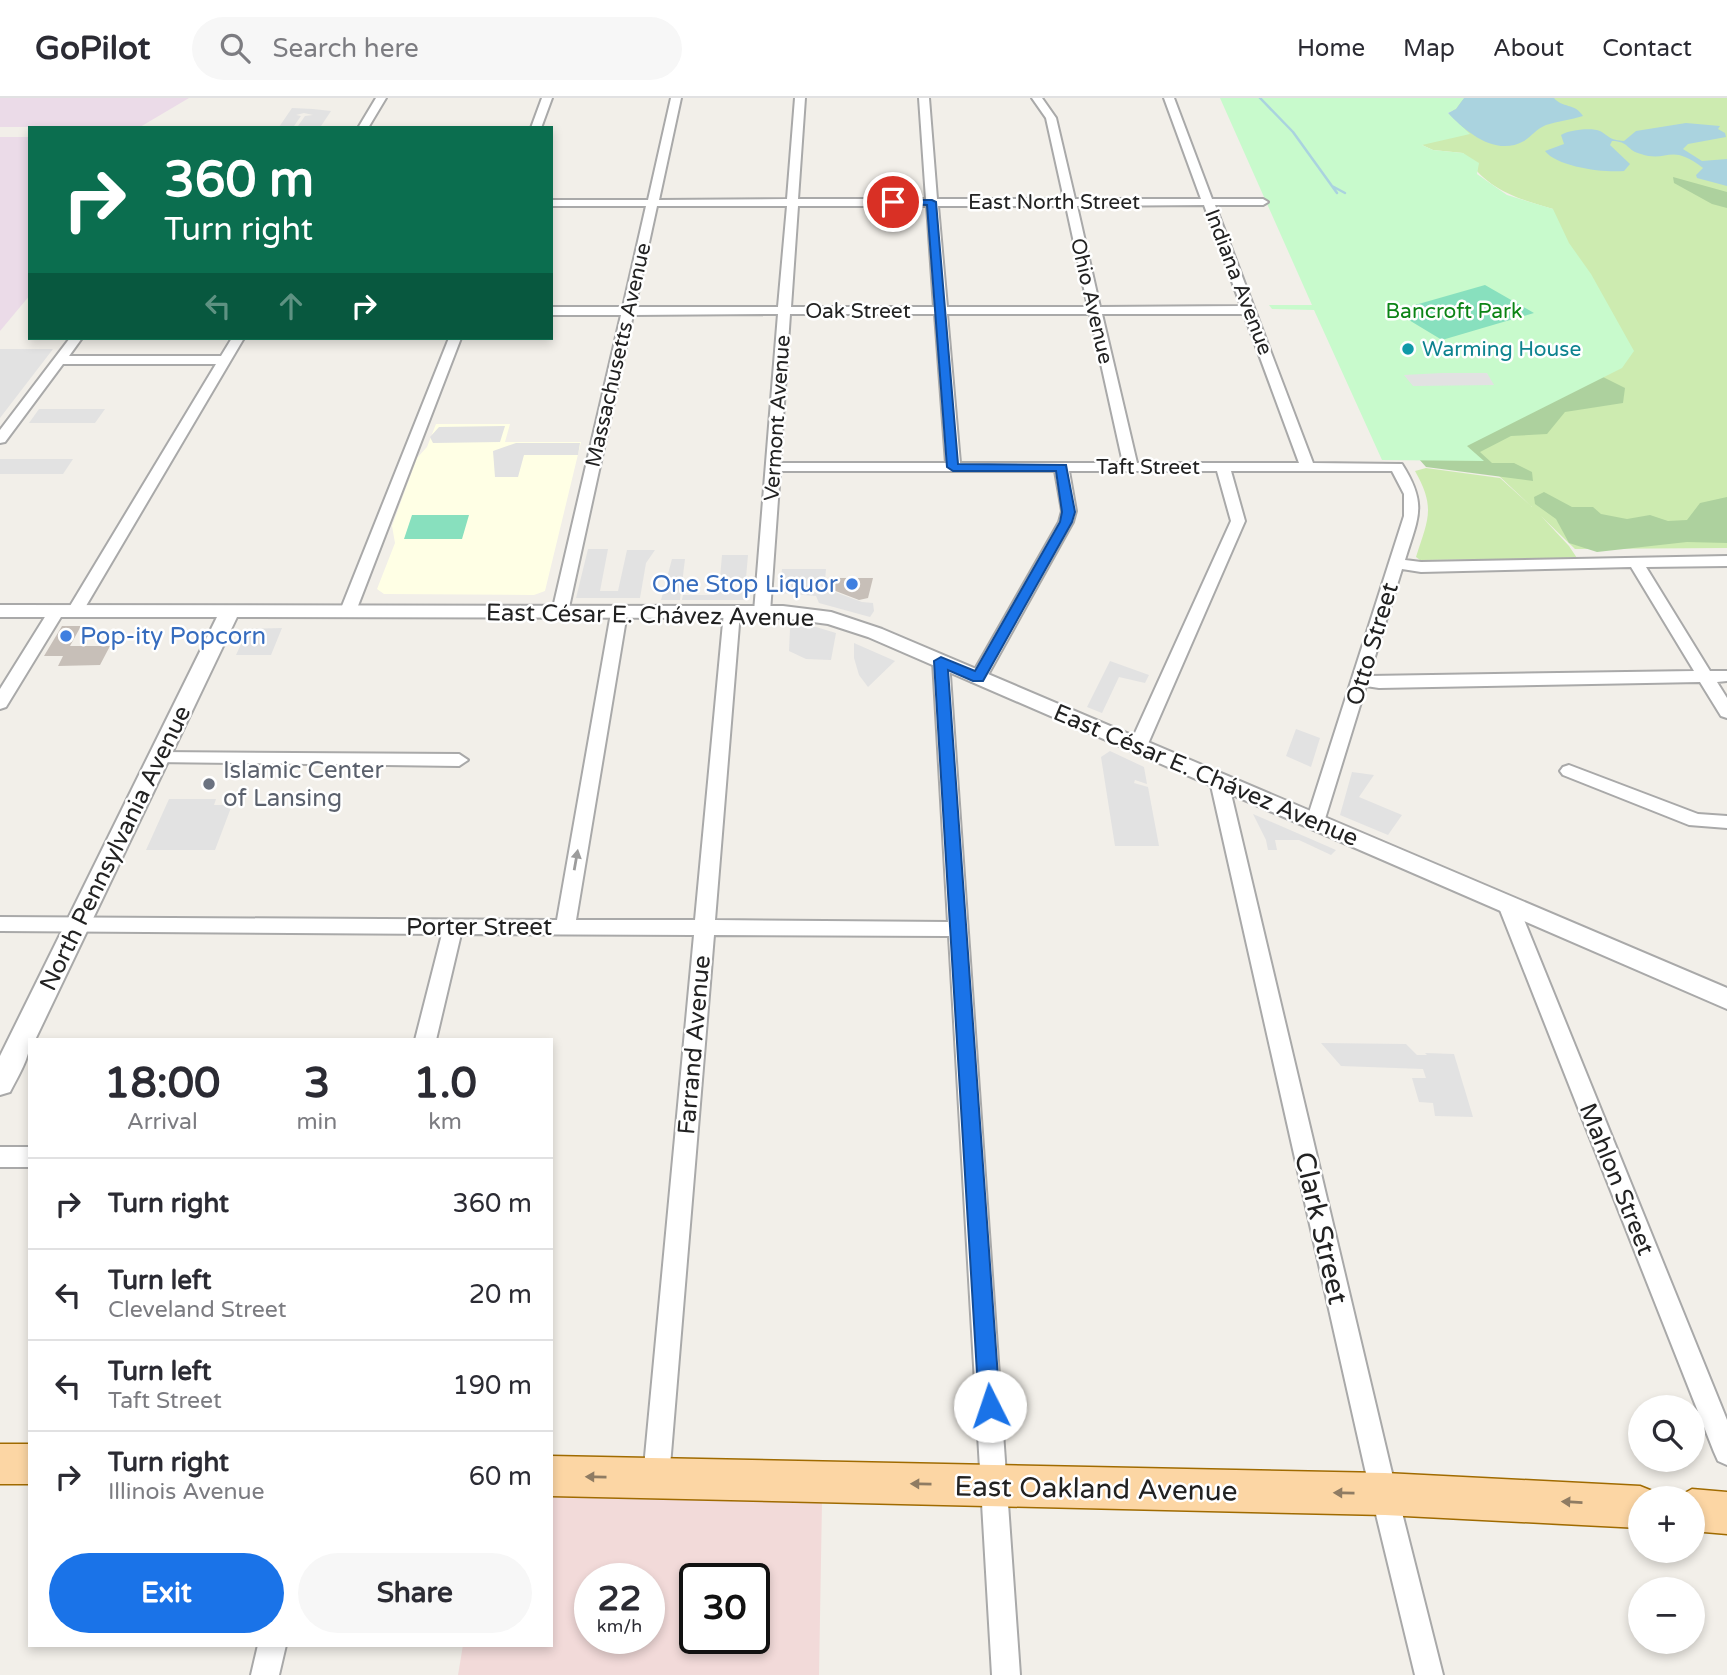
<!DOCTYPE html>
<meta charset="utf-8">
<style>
:root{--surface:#fff;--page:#f7f7f7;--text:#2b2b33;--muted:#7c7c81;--line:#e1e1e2;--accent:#1a73e8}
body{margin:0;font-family:"Varela Round",sans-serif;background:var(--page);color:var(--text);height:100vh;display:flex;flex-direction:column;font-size:26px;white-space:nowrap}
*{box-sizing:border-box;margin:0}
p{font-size:23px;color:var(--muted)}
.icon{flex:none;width:38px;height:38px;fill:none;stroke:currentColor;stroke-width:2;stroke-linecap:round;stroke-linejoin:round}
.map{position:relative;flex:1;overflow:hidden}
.sheet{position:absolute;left:28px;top:940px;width:525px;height:609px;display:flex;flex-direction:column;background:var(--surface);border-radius:0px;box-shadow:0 4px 10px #0003}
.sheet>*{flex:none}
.hud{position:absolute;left:28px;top:28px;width:525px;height:214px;border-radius:0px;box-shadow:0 4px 10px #0003;background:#0b6e4f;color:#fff;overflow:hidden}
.controls{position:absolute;left:1628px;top:1297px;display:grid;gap:14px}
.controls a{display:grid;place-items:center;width:77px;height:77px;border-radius:50%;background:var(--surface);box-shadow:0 4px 10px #0003;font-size:35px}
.speed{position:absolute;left:574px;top:1465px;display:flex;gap:14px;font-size:35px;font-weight:700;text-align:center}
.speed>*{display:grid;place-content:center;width:91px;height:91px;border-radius:50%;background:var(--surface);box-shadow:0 4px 10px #0003;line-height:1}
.speed small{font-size:18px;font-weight:400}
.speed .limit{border:4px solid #111;border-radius:10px;background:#fff;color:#111}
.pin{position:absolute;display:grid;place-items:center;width:60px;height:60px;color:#fff;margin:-30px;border:4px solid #fff;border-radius:50%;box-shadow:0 2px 7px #0007}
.me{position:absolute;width:77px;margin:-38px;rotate:356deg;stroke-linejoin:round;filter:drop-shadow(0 0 5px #0008)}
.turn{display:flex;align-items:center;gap:24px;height:147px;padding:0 21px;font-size:32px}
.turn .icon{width:91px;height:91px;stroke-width:2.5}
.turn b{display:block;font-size:49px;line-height:60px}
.lanes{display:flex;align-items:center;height:66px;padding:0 21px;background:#0003;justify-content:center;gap:35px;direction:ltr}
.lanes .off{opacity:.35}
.eta{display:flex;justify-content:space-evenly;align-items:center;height:119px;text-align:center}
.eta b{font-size:42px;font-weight:800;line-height:49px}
.action{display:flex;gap:14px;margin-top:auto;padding:14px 21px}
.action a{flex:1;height:80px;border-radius:42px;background:var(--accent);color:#fff;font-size:28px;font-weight:800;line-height:80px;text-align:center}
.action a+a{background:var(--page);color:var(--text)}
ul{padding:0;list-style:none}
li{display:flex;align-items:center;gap:21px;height:91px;padding:0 21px;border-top:2px solid var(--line)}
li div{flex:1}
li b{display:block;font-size:26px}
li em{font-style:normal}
header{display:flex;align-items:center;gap:42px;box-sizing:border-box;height:98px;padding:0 35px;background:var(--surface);border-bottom:2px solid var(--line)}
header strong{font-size:33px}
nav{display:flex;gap:38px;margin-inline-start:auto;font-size:24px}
.search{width:490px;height:63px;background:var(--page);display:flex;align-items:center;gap:18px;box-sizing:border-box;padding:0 24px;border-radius:38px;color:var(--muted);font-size:26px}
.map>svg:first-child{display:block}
</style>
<header>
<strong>GoPilot</strong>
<div class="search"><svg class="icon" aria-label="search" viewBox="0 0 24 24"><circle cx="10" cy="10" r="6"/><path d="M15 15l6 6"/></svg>Search here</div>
<nav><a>Home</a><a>Map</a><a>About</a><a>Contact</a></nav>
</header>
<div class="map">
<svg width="1727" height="1577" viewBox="0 0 1727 1577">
<rect width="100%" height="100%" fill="#f2efe9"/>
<!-- commercial -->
<path fill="#f2dad9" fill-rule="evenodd" d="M551 1396 822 1404 819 1577H458L463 1547H551ZM590 1480H649V1540H590ZM695 1480H754V1540H695Z"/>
<!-- industrial -->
<path fill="#ebdbe8" d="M0 0H189L140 29H0Z
M0 39H30V197L0 233Z"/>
<!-- education -->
<path fill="#ffffe5" d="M436 326H510L505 344H581L545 493 534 497 384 496 377 491 395 445 392 428 417 360 427 349Z"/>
<!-- grass -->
<path fill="#cdebb0" d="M1464 0H1727V450L1575 451 1541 418 1569 448 1577 460 1420 462 1416 459C1428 421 1436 410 1415 373L1426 370 1500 380 1532 409 1467 348 1553 111C1513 99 1487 92 1463 55L1433 52 1422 47Z"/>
<!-- forest -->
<path fill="#add19e" d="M1673 79 1727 94V110L1712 106 1674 85Z
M1595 275 1625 290 1623 305 1565 314 1547 336 1511 338 1480 354 1492 365H1514L1532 374 1533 383 1426 369 1395 334Z
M1544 394 1572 409H1593L1601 416 1627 421 1650 417 1668 423 1687 422 1700 405 1727 399V445L1687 444 1597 454 1569 445 1556 421 1535 406 1534 399Z"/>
<!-- park -->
<path fill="#c8facc" d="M1220 0H1464L1456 11 1448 15 1470 36 1422 47 1433 52 1463 55 1479 65 1477 76 1507 97 1553 111 1569 145 1591 176 1634 253 1622 270 1467 348 1484 363 1382 362 1314 212 1272 211 1269 207H1312Z"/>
<!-- pitch -->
<path fill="#88e0be" d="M1485 187 1534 215 1442 242 1394 213Z
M412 417H469L462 441H404Z"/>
<!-- parking -->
<path fill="#e2e2e2" d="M292 10 313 11 331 13 321 28H298L305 18 313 17 304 15 296 17 301 18 294 28 279 29Z
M0 251H53L0 320Z
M1442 275H1487L1494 287 1413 288 1404 277Z
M39 311H105L95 325H29Z
M505 328 500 344 433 345 430 339 439 329Z
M516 345H580L578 357H524L518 379H495L493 353Z
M0 361H73L63 376H0Z
M588 451H608L600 493H618L627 452H655L646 465 640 500H576Z
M722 457H748L746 480H720Z
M672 461H685L680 502H661Z
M782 471H826L825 483H832V493L862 504 873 505 874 513 870 519 819 505 816 498 779 495Z
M715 492H748L747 502H682L683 497H714Z
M792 528 816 529 836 535 831 562 806 561 789 553 790 531Z
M282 530 271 557H236L248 531Z
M854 545 895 563 868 589 859 577 854 560Z
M1110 563 1149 577 1145 585 1119 579 1102 615 1087 609Z
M1296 631 1320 640 1311 669 1286 658Z
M1110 653 1144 669 1147 686 1135 682 1134 685 1148 689 1159 748H1115L1101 659Z
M1352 674 1374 677 1359 699 1402 717 1388 737 1340 717Z
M169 701H216L214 707H232L215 752H146Z
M1253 716 1336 752 1331 757 1299 742H1275L1277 752H1268L1266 742Z
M1321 945 1406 946 1417 957H1427L1425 955 1454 956 1473 1019 1435 1018 1433 1005 1419 1004 1412 980H1426L1423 971 1341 968Z"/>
<!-- water -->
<path fill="#aad3df" d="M1464 0H1554C1562 10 1575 5 1583 18 1571 22 1558 23 1546 27 1536 31 1532 38 1524 43 1496 59 1466 34 1448 15L1456 11Z
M1686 25 1720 28 1718 31 1725 35 1726 39 1688 46 1683 51 1702 63 1727 61V88L1697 80 1696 77 1703 70C1670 44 1668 65 1641 56 1627 53 1629 43 1612 43L1610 47 1630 66 1624 73C1604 75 1557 69 1545 53L1564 46 1561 37C1567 32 1592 29 1600 33 1610 39 1610 42 1624 43L1636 33Z"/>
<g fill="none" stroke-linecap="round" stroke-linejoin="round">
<!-- stream -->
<path stroke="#aad3df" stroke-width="2.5" d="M1260 0 1293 34 1337 95
M1332 88 1345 95"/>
</g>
<!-- building -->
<path fill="#c7bfb8" d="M833 480H873L868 500 859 502 833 492Z
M62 528H81L70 548H110L100 567 58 568 63 558H44Z"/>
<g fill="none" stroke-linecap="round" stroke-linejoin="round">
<!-- minor casing -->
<g stroke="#a9a9a9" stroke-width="4">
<path id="minor" d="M376 0H386L368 30H358Z
M542 0H552L541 30H531Z
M671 0H681L659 102 787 101 795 0H805L798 101H926L919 0H929L937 101H1064L1046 20 1032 0H1042L1056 20 1075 101H1201L1164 0H1174L1212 101H1263L1268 104 1263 107H1215L1313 365 1402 366C1428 407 1418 419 1405 462L1421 464 1727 458V468L1646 469 1710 573H1727V583L1717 584 1727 600V620L1721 618 1700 584 1379 590 1366 588 1324 724 1322 729H1308L1306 724 1404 418V396L1392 373H1231L1245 423 1147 648 1138 654 1129 648 1231 423 1217 373H1069L1076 413 1073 424 984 584H972L970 580 1059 424 1062 413 1055 373H780L770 514 768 517H756L754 514 778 216 633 217 568 514 566 517H554L552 514 621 217H551V209H623L646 108H551V102H648ZM1204 107 1241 208 1100 209 1077 108ZM657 108H787L778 209H635ZM798 108H927L934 209H791ZM938 108H1066L1088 209H947ZM790 216H935L946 365H780ZM947 216H1090L1123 365H960ZM1102 216H1244L1299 365H1137ZM1631 469 1694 573 1369 578 1402 471 1421 474Z
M70 240H82L69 258H221L232 240H244L83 513 75 518 67 513 216 266H63L5 344 0 345V332Z
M449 240H461L356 513 348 518 342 516 340 513Z
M56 509 64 514 6 609 0 611V591L48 514Z
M732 509 740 514 715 822 948 824 933 563 941 558 949 563 1020 1577H992L949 838 714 837 669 1380 665 1389 656 1393 647 1389 643 1380 694 837 461 836 436 942H415L442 836 0 833V819L557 822 611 515 619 510 627 515 576 822H695L724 514Z
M158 654 459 656 468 662 459 668 152 664 149 660Z
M1569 667 1698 716 1727 718V730L1689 727 1563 677 1560 673 1563 669Z
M1219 677 1228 683 1391 1371 1443 1577H1415L1365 1371 1210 683Z
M1508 800 1515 802 1518 807 1727 1322V1367L1718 1363 1714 1354 1498 807 1501 802Z
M0 1049H30V1069H0Z
M258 1547H286L279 1577H251Z"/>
</g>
<!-- tertiary casing -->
<g stroke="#a9a9a9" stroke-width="4">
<path id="tertiary" d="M0 507 783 508 831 514 882 531 1727 890V911L868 539 828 526 783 520 237 519 35 942H30C30 960 18 978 10 994L0 997V958L217 519H0Z"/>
</g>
<!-- primary casing -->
<g stroke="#a06b00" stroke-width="3">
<path id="primary" d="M0 1346H30V1386H0Z
M551 1358 1385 1375 1640 1388 1655 1394 1657 1400H1640V1430L1385 1417 551 1398Z
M1692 1391 1727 1394V1436L1692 1433V1400H1676Z"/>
</g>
<!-- minor -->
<use href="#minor" fill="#fff" fill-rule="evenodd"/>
<!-- tertiary -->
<use href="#tertiary" fill="#fff" fill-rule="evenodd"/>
<!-- primary -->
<use href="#primary" fill="#fcd6a4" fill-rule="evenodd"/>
</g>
<!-- one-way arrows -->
<defs><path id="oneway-solid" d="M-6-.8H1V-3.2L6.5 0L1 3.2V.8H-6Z" transform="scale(1.75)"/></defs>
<use fill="#9c9c9c" href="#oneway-solid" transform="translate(576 762) rotate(-80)"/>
<g fill="#8f7c63">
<use href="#oneway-solid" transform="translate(596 1379) rotate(-179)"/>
<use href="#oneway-solid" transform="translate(921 1386) rotate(-179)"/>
<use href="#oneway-solid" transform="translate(1344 1395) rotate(-179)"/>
<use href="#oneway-solid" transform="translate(1572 1404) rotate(-177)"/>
</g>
<!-- route -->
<path fill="#1a73e8" stroke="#114b97" stroke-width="2" d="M893 102H932L936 104 958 366 1066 367 1075 414 1072 424 983 583H973L948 572 1000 1308 997 1316 990 1319 982 1316 979 1308 934 563 941 559 975 573 1060 424 1062 414 1056 373H953L947 369 927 107 889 106 888 104Z"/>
<!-- markers -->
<circle fill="#0f9aa8" stroke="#fff" stroke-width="2.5" cx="1408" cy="251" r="7"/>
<g fill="#3f7fe0" stroke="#fff" stroke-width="2.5">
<circle cx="852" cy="486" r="7"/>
<circle cx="66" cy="538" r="7"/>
</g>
<circle fill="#6b7280" stroke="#fff" stroke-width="2.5" cx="209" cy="686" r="7"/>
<g text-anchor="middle" stroke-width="5" stroke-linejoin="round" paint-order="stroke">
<!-- far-street labels -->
<g font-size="21" fill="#222" stroke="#fff">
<text x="1054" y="111">East North Street</text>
<text transform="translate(1239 184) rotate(69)" y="7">Indiana Avenue</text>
<text transform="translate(1092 203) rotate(77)" y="7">Ohio Avenue</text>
<text x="858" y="220">Oak Street</text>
<text transform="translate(618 257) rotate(-77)" y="7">Massachusetts Avenue</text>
<text transform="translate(777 320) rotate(-86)" y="7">Vermont Avenue</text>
<text x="1148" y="376">Taft Street</text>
</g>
<!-- far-park labels -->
<g font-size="21" fill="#0c8416" stroke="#fff">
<text x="1454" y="220">Bancroft Park</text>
</g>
<!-- far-culture labels -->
<g font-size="21" fill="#0d838f" stroke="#fff" text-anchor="start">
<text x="1422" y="258">Warming House</text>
</g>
<!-- shop labels -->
<g font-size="24" fill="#366cbe" stroke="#fff" text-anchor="end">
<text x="838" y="494">One Stop Liquor</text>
<text x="80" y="546" text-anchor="start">Pop-ity Popcorn</text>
</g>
<!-- street labels -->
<g font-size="24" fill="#222" stroke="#fff">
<text transform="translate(650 517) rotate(1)" y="8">East César E. Chávez Avenue</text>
<text transform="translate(1372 546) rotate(-73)" y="8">Otto Street</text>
<text transform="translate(1206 677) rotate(23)" y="8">East César E. Chávez Avenue</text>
<text transform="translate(115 750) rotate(-64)" y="8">North Pennsylvania Avenue</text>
<text x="479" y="837">Porter Street</text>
<text transform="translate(694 947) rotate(-85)" y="8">Farrand Avenue</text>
<text transform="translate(1617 1081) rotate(68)" y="8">Mahlon Street</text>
</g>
<!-- worship labels -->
<g font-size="24" fill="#5b616d" stroke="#fff" text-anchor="start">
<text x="223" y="680">Islamic Center<tspan x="223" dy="28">of Lansing</tspan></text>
</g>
<!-- near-street labels -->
<g font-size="28" fill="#222" stroke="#fff">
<text transform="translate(1322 1130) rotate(77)" y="10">Clark Street</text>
<text transform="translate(1096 1390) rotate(1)" y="10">East Oakland Avenue</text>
</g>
</g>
</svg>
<div class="controls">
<a><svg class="icon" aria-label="search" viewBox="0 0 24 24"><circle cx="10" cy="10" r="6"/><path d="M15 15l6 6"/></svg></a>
<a>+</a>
<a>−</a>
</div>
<div class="speed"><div>22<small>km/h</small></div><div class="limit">30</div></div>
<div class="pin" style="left:893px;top:104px;background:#d93025"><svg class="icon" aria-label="arrive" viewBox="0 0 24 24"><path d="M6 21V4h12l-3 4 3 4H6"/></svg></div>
<svg class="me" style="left:990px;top:1308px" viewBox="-20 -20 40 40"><circle r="19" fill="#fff"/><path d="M0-13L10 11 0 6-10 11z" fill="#1a73e8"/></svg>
<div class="hud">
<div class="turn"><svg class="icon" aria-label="right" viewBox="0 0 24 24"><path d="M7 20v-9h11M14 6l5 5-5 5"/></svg><div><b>360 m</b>Turn right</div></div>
<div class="lanes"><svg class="icon off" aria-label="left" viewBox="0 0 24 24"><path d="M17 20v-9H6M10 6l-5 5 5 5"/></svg><svg class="icon off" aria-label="ahead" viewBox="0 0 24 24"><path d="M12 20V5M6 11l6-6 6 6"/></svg><svg class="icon" aria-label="right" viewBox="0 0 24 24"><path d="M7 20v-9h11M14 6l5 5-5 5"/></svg></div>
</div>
<section class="sheet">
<div class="eta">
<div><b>18:00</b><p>Arrival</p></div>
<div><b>3</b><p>min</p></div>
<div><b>1.0</b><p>km</p></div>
</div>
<ul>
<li><svg class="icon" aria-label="right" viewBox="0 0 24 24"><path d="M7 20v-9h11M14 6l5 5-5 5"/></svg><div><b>Turn right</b></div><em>360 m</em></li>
<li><svg class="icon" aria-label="left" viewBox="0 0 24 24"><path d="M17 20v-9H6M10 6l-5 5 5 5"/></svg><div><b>Turn left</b><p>Cleveland Street</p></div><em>20 m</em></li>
<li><svg class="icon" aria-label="left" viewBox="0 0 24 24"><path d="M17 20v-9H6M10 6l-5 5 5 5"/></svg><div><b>Turn left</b><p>Taft Street</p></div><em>190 m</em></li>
<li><svg class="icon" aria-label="right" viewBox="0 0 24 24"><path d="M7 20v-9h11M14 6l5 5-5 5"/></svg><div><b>Turn right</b><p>Illinois Avenue</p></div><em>60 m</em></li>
</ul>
<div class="action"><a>Exit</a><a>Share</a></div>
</section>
</div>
